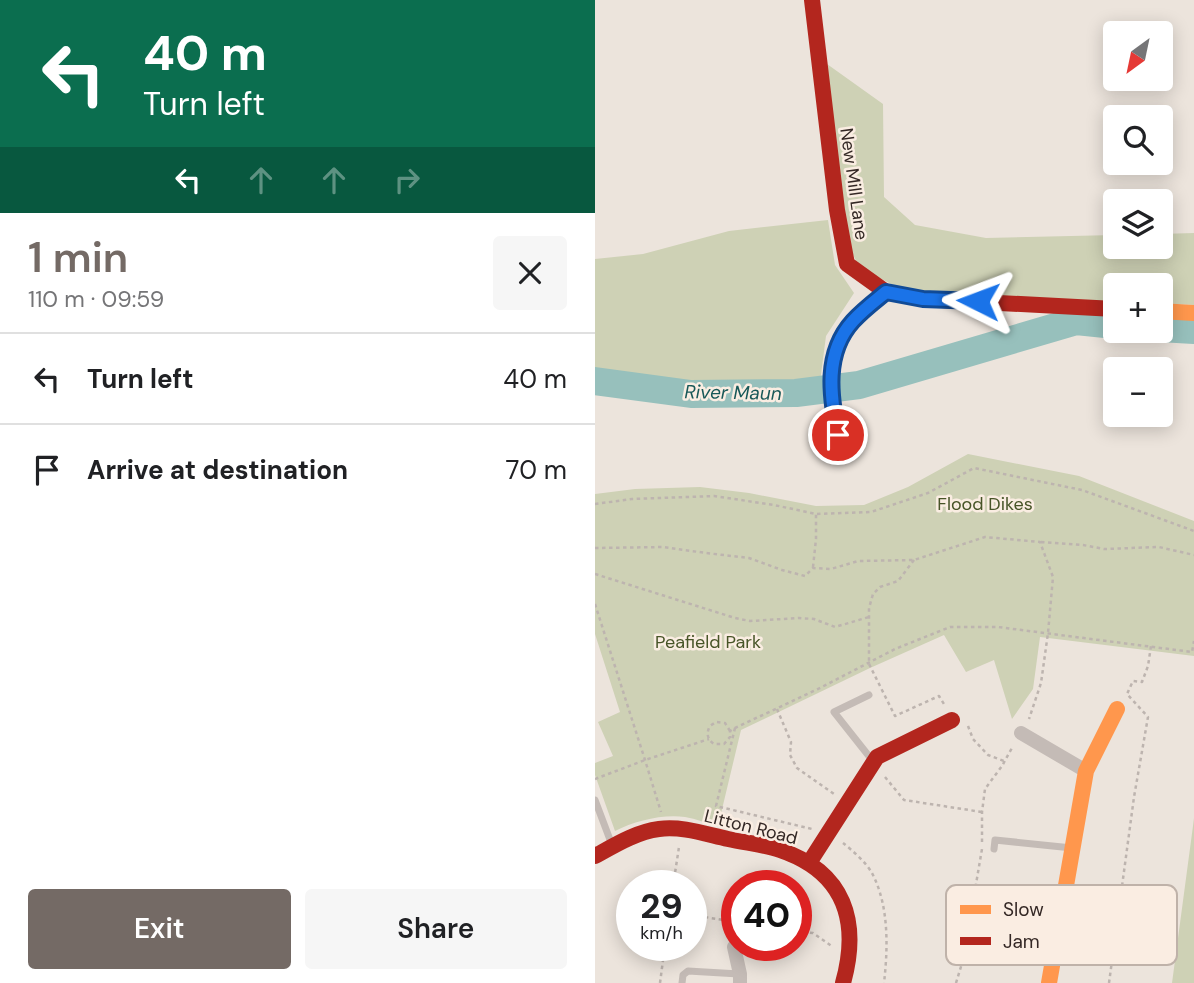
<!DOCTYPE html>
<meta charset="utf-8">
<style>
:root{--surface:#fff;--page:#f6f6f6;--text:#202124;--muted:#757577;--line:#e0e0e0;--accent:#746a65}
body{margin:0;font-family:"DM Sans",sans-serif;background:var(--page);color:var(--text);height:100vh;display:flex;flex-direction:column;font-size:26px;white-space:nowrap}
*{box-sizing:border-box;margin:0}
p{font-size:23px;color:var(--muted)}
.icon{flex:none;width:38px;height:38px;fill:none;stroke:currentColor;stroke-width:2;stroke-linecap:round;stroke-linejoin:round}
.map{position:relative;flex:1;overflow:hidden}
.sheet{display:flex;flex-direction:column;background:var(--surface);width:595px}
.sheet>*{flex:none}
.guide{background:#0b6e4f;color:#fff;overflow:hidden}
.needle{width:46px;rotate:213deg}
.controls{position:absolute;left:508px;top:21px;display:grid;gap:14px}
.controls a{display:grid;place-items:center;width:70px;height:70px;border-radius:7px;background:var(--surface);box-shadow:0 4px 18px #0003;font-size:35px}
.speed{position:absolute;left:21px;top:870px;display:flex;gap:14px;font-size:35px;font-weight:700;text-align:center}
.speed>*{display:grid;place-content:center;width:91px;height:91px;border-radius:50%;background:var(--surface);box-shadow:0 4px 18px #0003;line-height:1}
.speed small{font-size:18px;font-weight:400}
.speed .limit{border:10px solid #d22;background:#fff;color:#111}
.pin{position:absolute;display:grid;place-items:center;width:60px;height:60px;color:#fff;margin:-30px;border:4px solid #fff;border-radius:50%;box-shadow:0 2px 7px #0007}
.me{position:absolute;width:77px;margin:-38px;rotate:273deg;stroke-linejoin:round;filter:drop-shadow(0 0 5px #0008)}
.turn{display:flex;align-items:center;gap:24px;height:147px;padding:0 28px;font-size:32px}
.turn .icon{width:91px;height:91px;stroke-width:2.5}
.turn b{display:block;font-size:49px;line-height:60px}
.lanes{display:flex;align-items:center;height:66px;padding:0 28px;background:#0003;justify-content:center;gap:35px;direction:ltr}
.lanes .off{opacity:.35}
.round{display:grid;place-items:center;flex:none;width:74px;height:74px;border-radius:7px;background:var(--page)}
.head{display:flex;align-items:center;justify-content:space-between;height:119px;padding:0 28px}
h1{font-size:42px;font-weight:600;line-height:52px;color:var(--accent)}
.button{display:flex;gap:14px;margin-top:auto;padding:14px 28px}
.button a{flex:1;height:80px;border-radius:7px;background:var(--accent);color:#fff;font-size:28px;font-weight:600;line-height:80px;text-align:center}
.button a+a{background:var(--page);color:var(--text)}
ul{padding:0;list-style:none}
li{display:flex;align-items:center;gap:21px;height:91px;padding:0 28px;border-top:2px solid var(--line)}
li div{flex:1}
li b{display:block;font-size:26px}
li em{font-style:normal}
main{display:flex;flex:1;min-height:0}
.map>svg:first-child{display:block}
</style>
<main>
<section class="sheet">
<div class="guide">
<div class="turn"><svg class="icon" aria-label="left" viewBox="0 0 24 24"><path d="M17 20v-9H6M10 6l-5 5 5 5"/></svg><div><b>40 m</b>Turn left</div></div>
<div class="lanes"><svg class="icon" aria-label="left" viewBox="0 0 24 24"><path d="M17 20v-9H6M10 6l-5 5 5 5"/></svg><svg class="icon off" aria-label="ahead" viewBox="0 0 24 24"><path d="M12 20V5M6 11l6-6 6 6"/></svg><svg class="icon off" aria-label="ahead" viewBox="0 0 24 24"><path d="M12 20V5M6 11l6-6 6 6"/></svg><svg class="icon off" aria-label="right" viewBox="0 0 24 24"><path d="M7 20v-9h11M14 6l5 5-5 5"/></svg></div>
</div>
<div class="head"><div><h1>1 min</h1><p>110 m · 09:59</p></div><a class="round"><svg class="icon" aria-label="close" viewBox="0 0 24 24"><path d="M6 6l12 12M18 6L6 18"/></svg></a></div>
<ul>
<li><svg class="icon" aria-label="left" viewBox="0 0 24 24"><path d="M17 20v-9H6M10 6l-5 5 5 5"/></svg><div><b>Turn left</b></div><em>40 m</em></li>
<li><svg class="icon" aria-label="arrive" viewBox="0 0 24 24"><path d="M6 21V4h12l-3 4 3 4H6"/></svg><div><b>Arrive at destination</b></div><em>70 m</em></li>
</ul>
<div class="button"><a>Exit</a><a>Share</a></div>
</section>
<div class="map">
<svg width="599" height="983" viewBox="0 0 599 983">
<rect width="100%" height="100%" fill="#ece4dc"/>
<!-- green -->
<path fill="#ced1b5" d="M232 64 288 104 289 197 320 225 391 238 520 235V247H565V234L599 233V305L565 303V285H520V302L313 293 264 267 252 242Z
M233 220 240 265 259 293 231 336 225 382H104L0 371V259L48 254 134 231Z
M373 454 484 476 599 521V656L445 637 438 689 417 719 399 660 371 672 349 635 275 668 146 730 123 826C112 823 101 819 90 817 67 814 40 821 20 831L0 775V763L18 756 3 722 25 712 0 634V494L40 489 105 487 154 493 221 506 269 505 313 487Z
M599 818V983H577L598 826Z"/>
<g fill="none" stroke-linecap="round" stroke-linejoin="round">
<!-- river -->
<path stroke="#97c0bc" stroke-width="28" d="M565 328 599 330
M0 381 96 394 201 393 264 385 481 321 520 325"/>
<!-- path -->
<path stroke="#bdb4af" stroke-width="2.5" stroke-dasharray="3.5 3.5" stroke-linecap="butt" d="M0 504 37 499 119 496 179 505 221 514 276 512 333 493 379 468 487 490 599 531
M446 542 488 545 509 549 564 547 599 555
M0 548 68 547 111 553 154 558 187 570 210 576 218 568 236 569 263 561 319 560 390 537 445 542 458 577 453 633 446 683 434 719
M319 560 303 581 285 587 278 594 274 608V664L300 716 344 696 349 704
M218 567 221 539V514
M0 574 140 618 155 621 204 618 219 619 240 627 274 617
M0 604 50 760 66 812
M182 709 196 742 195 755 202 768 239 794
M373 726 378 739 393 755 409 761
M140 728 121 806 217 829
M135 731 130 723 121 722 115 726C111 733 112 739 119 744H129L135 737V731L140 728 223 689 300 649 355 627H403L597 652 599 641
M290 777 309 800 387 812
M0 779 50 760 114 739
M387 842V812L390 789 407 766 418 746
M248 843C258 851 272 863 278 875 294 907 293 948 289 983
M78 886 84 847
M96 915 142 922
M201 931 218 933 238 947
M65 983 70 945
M361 983 368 960 387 849
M514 983 539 797 553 717 532 694 538 681 547 682 553 666 556 646"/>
<!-- lane -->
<path stroke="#c4bbb6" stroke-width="7" d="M243 435C234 396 229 354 258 321 268 310 280 302 291 292
M274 695 239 712 277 760
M0 800 17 845
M399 849 400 840 477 848
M87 983 88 975 93 971 144 974"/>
<!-- street -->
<path stroke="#c4bbb6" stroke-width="14" d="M426 733 491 771
M139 947 145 974V983"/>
<!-- slow -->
<path stroke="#ff974d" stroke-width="16" d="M565 311 599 313
M454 983 491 771 522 709"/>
<!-- jam -->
<path stroke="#b3261e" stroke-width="16" d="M217 0 242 210 252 264 291 292 328 299 520 309
M0 856C20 845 41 832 64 829 87 826 110 834 133 839 150 843 168 844 185 850 250 872 265 922 248 983
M214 863 282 757 357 720"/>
</g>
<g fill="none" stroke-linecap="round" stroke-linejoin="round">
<!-- route casing -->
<g stroke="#114b97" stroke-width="18">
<path id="route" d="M243 435C235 396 229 353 258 321 268 310 280 301 291 292L328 299 383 301"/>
</g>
<!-- route -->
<use href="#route" stroke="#1a73e8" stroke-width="12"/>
</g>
<g text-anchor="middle" stroke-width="5" stroke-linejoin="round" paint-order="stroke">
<!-- street labels -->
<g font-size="18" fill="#342825" stroke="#faede2">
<text transform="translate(259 184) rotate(82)" y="6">New Mill Lane</text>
<text transform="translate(156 827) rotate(14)" y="6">Litton Road</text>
</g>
<!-- park labels -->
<g font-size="18" fill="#475427" stroke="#faede2">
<text x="390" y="510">Flood Dikes</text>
<text x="113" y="648">Peafield Park</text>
</g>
<!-- water labels -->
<g font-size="19" font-style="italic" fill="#185858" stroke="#faede2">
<text transform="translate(138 392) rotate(1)" y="7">River Maun</text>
</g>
</g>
<!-- legend -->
<rect x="351" y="885" width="231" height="80" rx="10" fill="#faede2" stroke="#bfb2a9" stroke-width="2"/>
<rect x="365" y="905" width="31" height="9" fill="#ff974d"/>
<rect x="365" y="937" width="31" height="8" fill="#b3261e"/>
<g font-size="19" fill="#342825">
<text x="408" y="916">Slow</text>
<text x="408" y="948">Jam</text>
</g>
</svg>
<div class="controls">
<a><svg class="needle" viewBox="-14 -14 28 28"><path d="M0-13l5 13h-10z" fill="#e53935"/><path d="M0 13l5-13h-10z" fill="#757577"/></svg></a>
<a><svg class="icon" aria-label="search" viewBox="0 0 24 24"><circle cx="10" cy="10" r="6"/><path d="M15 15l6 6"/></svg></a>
<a><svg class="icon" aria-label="layers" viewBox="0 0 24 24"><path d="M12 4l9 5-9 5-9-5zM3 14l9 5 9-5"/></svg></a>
<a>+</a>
<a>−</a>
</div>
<div class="speed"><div>29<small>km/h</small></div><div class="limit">40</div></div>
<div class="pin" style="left:243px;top:435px;background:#d93025"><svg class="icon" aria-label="arrive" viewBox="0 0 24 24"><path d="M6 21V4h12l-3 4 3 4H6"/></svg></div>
<svg class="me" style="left:383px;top:301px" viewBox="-20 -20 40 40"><path d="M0-17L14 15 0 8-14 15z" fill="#1a73e8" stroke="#fff" stroke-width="4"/></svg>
</div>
</main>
